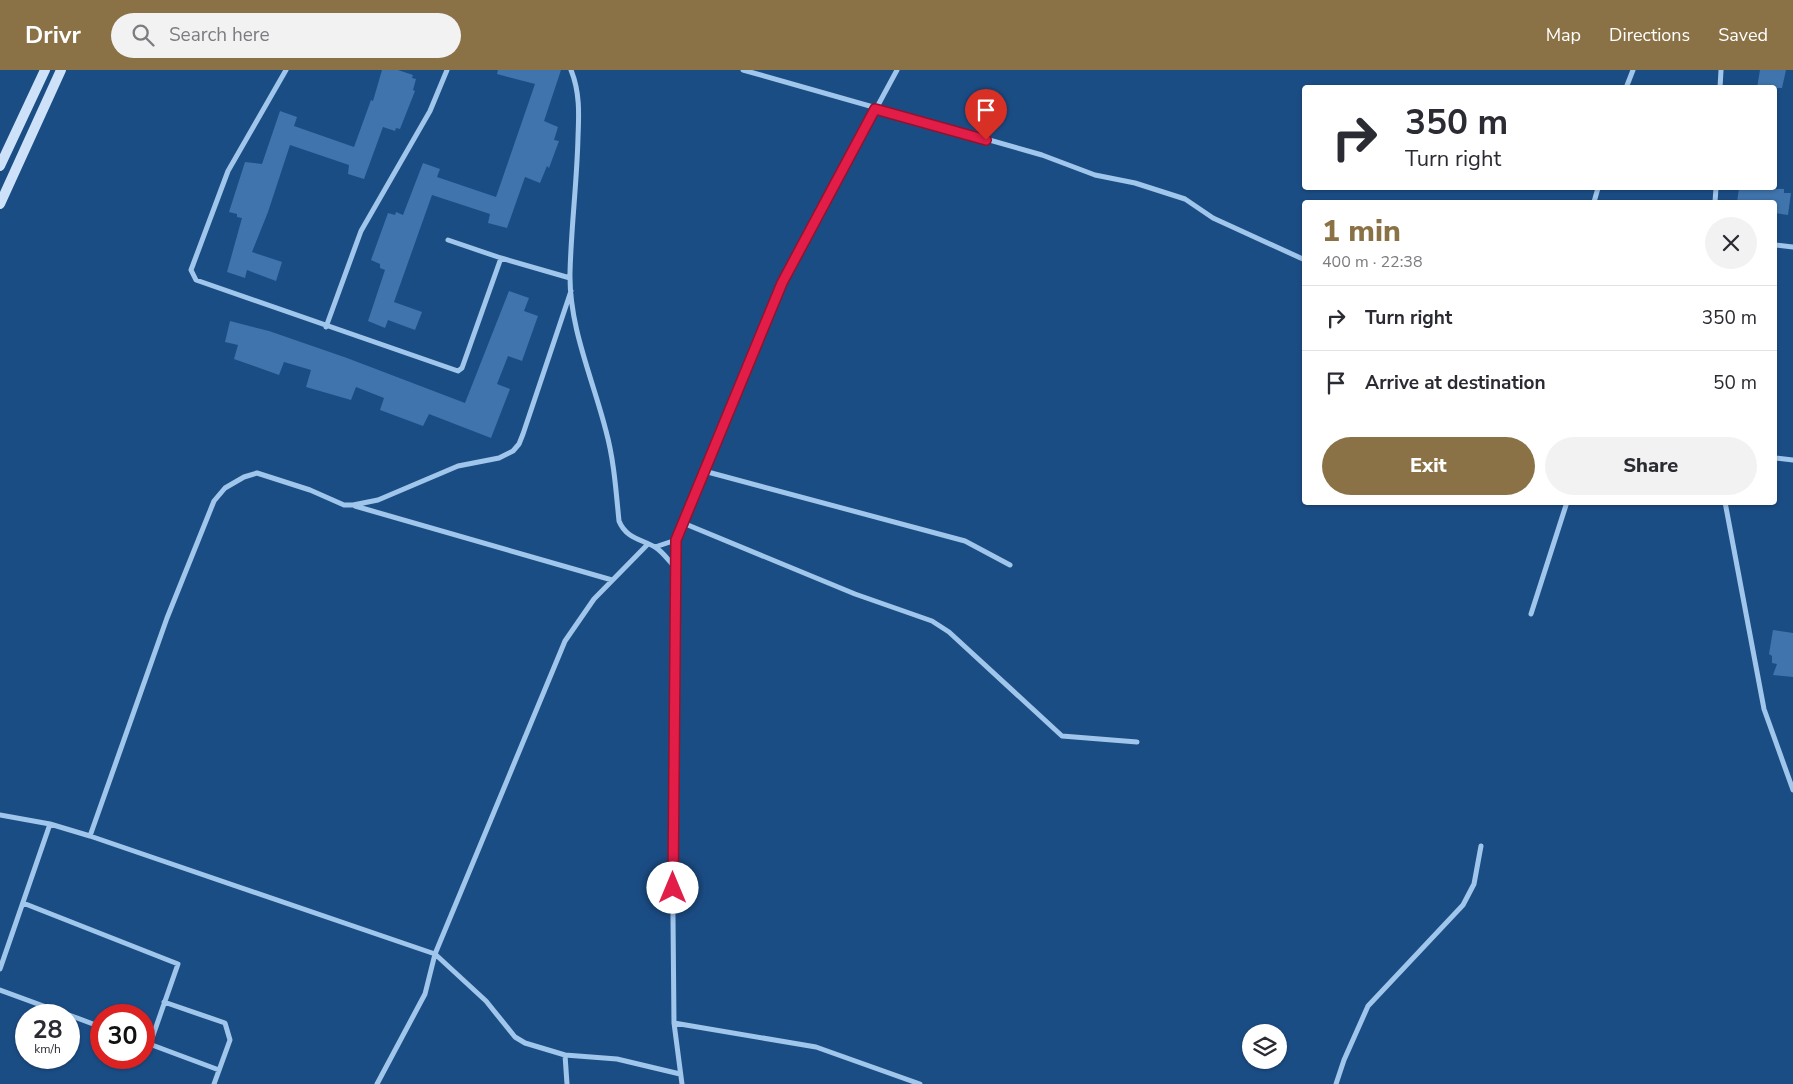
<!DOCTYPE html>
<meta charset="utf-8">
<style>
:root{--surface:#fff;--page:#f2f2f3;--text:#2b2b33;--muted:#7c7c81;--line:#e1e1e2;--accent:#8a7246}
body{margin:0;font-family:"Nunito Sans",sans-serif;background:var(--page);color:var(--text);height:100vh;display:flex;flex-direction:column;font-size:19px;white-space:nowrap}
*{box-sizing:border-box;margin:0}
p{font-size:16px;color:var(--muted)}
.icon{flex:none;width:28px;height:28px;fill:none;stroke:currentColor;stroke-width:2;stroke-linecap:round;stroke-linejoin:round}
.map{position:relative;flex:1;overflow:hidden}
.panel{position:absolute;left:1302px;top:130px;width:475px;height:305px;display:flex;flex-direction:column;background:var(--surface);border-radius:5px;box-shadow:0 1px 4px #0004}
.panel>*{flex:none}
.hud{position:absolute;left:1302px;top:15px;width:475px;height:105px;border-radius:5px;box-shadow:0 1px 4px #0004;background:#fff;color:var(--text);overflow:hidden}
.fabs{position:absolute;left:1242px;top:954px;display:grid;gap:10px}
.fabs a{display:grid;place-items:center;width:45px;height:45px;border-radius:50%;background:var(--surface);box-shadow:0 1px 4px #0004;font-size:25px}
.speed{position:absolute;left:15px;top:934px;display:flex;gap:10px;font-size:25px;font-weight:700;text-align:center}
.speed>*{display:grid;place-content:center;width:65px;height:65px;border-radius:50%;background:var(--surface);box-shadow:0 1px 4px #0004;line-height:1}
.speed small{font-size:12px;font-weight:400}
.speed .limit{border:8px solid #d22;background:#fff;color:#111}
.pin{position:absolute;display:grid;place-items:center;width:42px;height:42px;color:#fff;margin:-51px -21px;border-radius:50% 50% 50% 0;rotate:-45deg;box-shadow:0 0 5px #0007}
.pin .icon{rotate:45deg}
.me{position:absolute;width:55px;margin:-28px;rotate:0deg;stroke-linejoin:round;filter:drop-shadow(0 0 4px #0008)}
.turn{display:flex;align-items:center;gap:18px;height:105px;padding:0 20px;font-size:22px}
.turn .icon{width:65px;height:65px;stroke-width:2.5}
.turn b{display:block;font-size:35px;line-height:42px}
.round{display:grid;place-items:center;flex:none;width:52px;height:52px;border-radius:26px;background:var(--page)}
.headline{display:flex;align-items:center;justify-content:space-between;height:85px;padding:0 20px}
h1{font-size:30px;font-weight:800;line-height:38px;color:var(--accent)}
.primary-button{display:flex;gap:10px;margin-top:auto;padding:10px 20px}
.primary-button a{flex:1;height:58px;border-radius:30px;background:var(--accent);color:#fff;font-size:20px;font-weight:800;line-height:58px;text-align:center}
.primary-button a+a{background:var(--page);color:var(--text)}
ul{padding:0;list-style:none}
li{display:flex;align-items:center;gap:15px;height:65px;padding:0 20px;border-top:1px solid var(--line)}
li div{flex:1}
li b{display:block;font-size:19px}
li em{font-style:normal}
header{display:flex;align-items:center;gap:30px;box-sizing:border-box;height:70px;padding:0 25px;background:var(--accent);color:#fff}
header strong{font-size:24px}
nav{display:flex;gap:28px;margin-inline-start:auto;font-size:18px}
.search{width:350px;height:45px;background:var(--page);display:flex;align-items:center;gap:12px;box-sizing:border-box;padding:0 18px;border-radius:28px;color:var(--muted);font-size:19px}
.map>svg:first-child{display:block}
</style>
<header>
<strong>Drivr</strong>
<div class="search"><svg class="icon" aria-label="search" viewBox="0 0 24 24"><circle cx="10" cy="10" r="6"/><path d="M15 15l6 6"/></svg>Search here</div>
<nav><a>Map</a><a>Directions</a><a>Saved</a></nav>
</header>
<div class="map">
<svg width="1793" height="1014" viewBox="0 0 1793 1014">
<rect width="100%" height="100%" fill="#1b4d85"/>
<!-- building -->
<path fill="#3f74ac" d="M382 0H398L413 5 412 8 416 9 413 20 415 21 400 59 396 58 395 61 383 57 364 109 348 104 349 95 290 75 268 142 252 182 282 192 276 211 247 200 245 208 227 202 242 148 237 147V144L229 142 245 92 262 94 280 41 297 47 294 56 354 77 371 30 373 31Z
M498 0H561L544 51 558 57 554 70 559 71 549 98 547 96 540 113 525 107 507 158 488 153 490 144 432 125 394 232 422 242 415 260 388 250 385 258 368 251 385 200 380 198V194L371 190 388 143 395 145 396 142 403 145 423 93 440 99 437 107 496 127 535 14 497 4Z
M1760 0H1786L1782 18H1757Z
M1739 118 1784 119V123H1791L1788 145 1775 143V132H1737Z
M509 221 529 228 524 241 538 246 522 291 508 286 497 314 510 319 491 368 429 344 423 356 380 340 384 328 356 317 351 330 306 317 311 300 284 292 279 305 234 289 238 275 225 272 230 251 269 261 347 288 465 333Z
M1773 560 1793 563V607L1773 605 1777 594 1772 593V586L1769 584Z"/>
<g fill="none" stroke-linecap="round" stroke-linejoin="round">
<!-- minor -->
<path stroke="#a1c6eb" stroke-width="5" d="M286 0 228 101 191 200 196 210 458 301 462 298 501 188 570 208
M571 0C580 22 579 44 578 67 577 112 571 158 570 203 569 258 593 309 606 361 614 390 616 421 619 451 626 468 640 469 655 477 662 481 669 491 675 497
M743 0 1042 85 1095 105 1135 113 1185 129 1213 148 1305 190
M1626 18 1633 0
M1720 18 1721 0
M1594 132 1598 118
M1715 132 1716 118
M448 170 501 188
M1775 175 1793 177
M326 257 361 161 430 41 447 0
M1775 388 1793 390
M704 401 965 471 1010 495
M1725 432 1764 639 1793 720
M355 436 612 510
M683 453 855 524 932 551 949 562 1062 666 1137 672
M655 477 676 470
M1531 544 1567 432
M0 745 50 754 90 766 435 884 486 931 515 967 525 973 565 985 617 989 680 1004
M90 766 167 548 214 431 225 418 244 407 257 403 310 420 344 435H353L378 430 458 396 499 388 513 381 519 374 523 364 571 221
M23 833 178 894 150 974
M0 899 50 754
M0 920 68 945
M164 932 225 953 230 970 214 1014
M69 945 101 957
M674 953 816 977 920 1014
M144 972 219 1000
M565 985 567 1014
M377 1014 425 924 435 884 565 571 594 529 648 474
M682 1014 674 953 672 741 676 470 782 213 897 0
M1336 1014 1344 990 1368 936 1463 835 1474 814 1481 776"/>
<!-- secondary -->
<path stroke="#cde2f8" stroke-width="10" d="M0 96 45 0
M0 134 61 0"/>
</g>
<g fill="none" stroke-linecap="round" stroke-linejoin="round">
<!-- route casing -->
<g stroke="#92132f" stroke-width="12">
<path id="route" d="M673 818 676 470 782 213 875 39 986 70"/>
</g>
<!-- route -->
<use href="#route" stroke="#e11d48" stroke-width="9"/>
</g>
</svg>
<div class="fabs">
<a><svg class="icon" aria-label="layers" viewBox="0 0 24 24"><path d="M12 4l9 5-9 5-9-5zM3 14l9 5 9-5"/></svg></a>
</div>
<div class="speed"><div>28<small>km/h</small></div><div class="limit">30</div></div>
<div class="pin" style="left:986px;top:70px;background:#d93025"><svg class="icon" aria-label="arrive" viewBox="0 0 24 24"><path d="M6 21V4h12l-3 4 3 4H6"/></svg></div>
<svg class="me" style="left:673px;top:818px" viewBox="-20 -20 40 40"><circle r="19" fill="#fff"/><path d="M0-13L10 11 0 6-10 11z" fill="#e11d48"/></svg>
<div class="hud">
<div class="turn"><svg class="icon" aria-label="right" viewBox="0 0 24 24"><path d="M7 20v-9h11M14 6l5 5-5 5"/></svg><div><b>350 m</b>Turn right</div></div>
</div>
<section class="panel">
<div class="headline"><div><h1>1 min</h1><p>400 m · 22:38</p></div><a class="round"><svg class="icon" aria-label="close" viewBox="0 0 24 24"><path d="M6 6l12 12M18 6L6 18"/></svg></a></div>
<ul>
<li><svg class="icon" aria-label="right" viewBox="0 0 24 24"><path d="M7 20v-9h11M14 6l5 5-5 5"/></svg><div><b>Turn right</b></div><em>350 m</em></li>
<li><svg class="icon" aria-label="arrive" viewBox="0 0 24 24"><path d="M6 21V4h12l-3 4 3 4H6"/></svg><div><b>Arrive at destination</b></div><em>50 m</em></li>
</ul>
<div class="primary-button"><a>Exit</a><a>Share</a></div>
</section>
</div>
